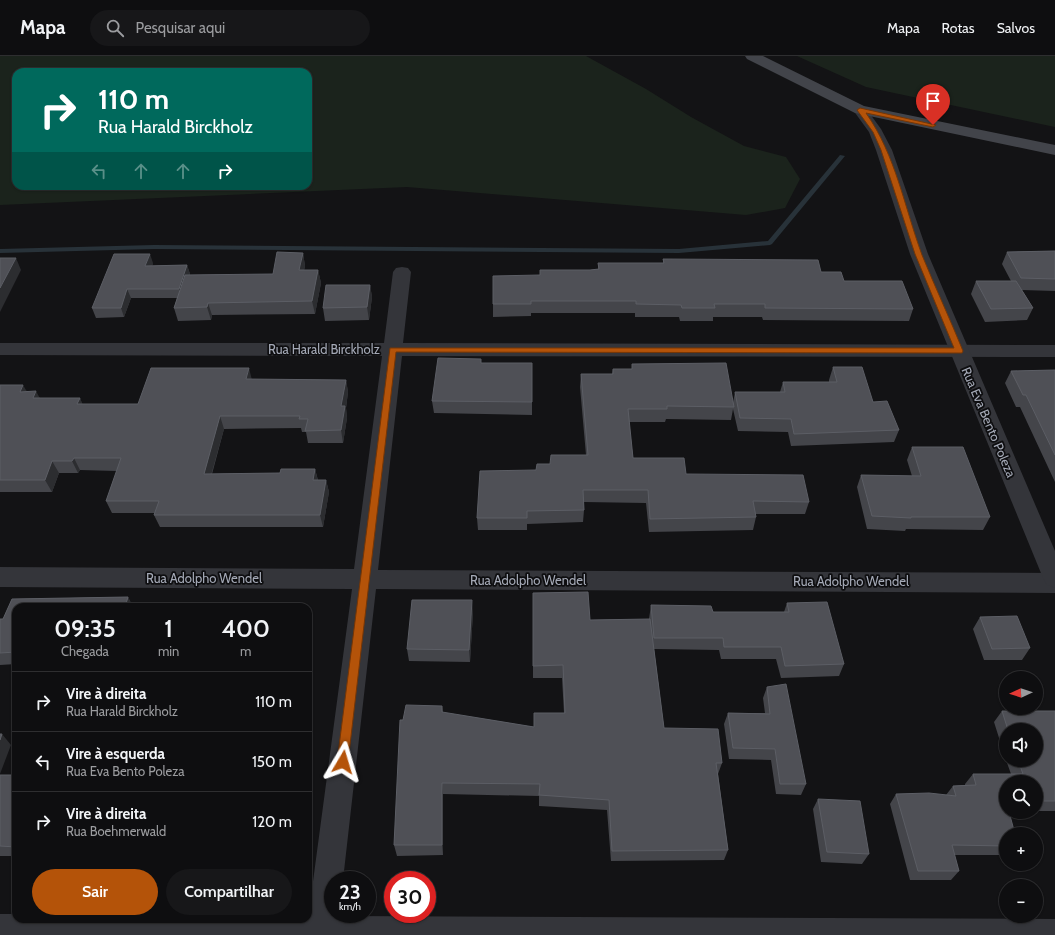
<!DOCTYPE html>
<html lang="pt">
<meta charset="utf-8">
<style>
:root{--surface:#0e0e10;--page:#171719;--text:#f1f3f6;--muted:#9b9c9f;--line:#2e2e30;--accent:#b45309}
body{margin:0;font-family:Cabin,sans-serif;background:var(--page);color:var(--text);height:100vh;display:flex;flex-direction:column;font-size:15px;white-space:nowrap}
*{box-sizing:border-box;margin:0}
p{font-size:13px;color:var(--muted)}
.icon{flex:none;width:22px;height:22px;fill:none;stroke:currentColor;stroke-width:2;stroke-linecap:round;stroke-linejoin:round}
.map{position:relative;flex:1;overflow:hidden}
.side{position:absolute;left:12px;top:547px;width:300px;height:320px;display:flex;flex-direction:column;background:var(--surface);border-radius:12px;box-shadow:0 1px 3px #0004,0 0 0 1px var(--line)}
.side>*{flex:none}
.banner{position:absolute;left:12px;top:12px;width:300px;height:122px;border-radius:12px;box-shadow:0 1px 3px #0004,0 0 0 1px var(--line);background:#00695c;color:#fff;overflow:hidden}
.needle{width:26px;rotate:267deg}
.buttons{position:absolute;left:999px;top:615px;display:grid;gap:8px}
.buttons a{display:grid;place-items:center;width:44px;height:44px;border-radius:50%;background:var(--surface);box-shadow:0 1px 3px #0004,0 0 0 1px var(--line);font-size:20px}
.speed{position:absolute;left:324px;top:815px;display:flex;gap:8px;font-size:20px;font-weight:700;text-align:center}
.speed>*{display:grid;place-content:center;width:52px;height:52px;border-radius:50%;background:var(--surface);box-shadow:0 1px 3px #0004,0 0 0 1px var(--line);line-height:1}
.speed small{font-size:10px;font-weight:400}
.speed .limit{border:6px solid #d22;background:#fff;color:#111}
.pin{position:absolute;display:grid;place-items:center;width:34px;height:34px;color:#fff;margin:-41px -17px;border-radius:50% 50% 50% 0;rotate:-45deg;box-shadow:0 0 4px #0007}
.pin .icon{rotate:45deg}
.me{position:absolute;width:44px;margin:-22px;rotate:7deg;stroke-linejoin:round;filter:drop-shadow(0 0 3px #0008)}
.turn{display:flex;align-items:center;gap:14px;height:84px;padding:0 20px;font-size:18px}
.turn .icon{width:52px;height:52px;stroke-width:2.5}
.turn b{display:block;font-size:28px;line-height:34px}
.lanes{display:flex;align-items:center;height:38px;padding:0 20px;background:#0003;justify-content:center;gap:20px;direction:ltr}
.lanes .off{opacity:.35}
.eta{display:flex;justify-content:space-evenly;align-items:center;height:68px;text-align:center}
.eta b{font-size:24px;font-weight:600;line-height:28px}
.primary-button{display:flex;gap:8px;margin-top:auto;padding:8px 20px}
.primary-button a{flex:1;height:46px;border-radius:24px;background:var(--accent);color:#fff;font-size:16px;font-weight:600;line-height:46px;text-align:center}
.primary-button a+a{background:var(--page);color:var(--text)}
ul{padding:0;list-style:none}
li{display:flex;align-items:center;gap:12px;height:60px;padding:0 20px;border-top:1px solid var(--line)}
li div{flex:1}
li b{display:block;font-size:15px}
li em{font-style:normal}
header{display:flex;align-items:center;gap:24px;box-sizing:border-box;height:56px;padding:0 20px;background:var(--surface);border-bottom:1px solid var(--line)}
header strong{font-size:19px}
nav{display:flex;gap:22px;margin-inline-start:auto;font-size:14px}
.search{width:280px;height:36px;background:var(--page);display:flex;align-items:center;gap:10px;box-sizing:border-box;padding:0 14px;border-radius:22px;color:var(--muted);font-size:15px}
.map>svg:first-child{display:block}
</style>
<header>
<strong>Mapa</strong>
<div class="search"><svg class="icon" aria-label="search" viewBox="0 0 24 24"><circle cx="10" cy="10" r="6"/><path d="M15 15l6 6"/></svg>Pesquisar aqui</div>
<nav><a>Mapa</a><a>Rotas</a><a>Salvos</a></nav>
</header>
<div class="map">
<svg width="1055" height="879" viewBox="0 0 1055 879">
<rect width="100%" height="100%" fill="#131315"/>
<!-- green -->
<path fill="#1b231c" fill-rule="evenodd" d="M0 0H586L646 33 691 61 744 90 786 101 800 123 785 152 746 159 407 131 0 149ZM16 16H308V130H16Z
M797 0H1055V71L866 31Z"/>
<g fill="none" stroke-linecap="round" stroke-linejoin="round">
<!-- stream -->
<path fill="#283239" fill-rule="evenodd" d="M840 99 845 100 772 188 770 189 679 197 154 193 0 197V193L154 189 679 193 768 185Z"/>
<!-- minor -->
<path fill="#34353a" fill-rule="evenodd" d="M402 211 408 212 411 216 403 287 1055 289V301L402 300 378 514 1055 517V537L376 533 343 824H333V858H339V860L1055 863V879H0V858H16V863H308L352 533 0 531V511L354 513 382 300 0 299V287H384L393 216 396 212Z"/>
<!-- tertiary -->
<path fill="#34353a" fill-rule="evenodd" d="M860 50 865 51 881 73 892 94 928 198 1055 495V532L1047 529 1043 522 910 198 876 94 869 76 853 54 855 51Z"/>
<!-- secondary -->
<path fill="#42444a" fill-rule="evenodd" d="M745 0H763L864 50 1055 89V99L855 57 747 3Z"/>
</g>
<!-- wall -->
<path fill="#44454a" d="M1055 195V235L1022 234 1033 252 1027 264 985 266 971 238 976 225H1011L1002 208 1007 196Z
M303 197 305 210 304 214H318L321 227 315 258 212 259 211 264 178 265 174 252 177 242H131L124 261 96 262 92 252 153 207 152 210 187 209 190 218V219L273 218Z
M663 203 821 216 913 253 909 265 763 264 762 261H713V265H680L679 261H635V257H531V260L493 261V248L590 214 598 213V207H663Z
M370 229 372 241 369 264 325 265 323 252Z
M481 303V307L532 346V359L434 357 432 345Z
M632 308 733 347 735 336H780L783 326H829V324L833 311 873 346 899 374 894 386 791 390 788 376 738 375 733 353 731 364 666 363 665 366H629L633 402 686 418 809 446 805 458H755L756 461 753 474 649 476 646 447 584 446V454L583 466 527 468V474H478L477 462 536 414 550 408 586 399 580 331 581 318H612L613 313H632Z
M1055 314V426L1020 351H1016L1005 327 1011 315Z
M252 323 346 324 348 336 346 352 347 362 343 387H308L306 376H302L301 372 224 373 212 418 280 417 315 413 318 424H326L329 436 323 471H160L154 459 155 457H112L106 445 117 415 80 414 78 417H59L52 436H0V329L27 335 40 342H80L82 348H138Z
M912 391 990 461 983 474 906 473 905 475 867 473 857 431 861 419 912 420 907 404Z
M533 537 590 564 649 563 651 549 713 556H784L787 547 844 608 839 620 781 622 776 603H721L719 594 654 593 664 672 722 707 718 718 728 794 724 804 611 805 607 754 539 750V740L443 738V799L397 800 394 789 403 664 442 650 443 657 534 671 564 657 562 622H533Z
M128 541 133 551H16V608L0 609V563H3L12 543Z
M473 556 470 606 409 605 407 593Z
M980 561 1030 592 1022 604H984L973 573Z
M767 631 806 728 801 739 776 738 771 704 729 703 724 668 728 657H765L763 642Z
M1002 655H1055V755H1036V726H1006V799H954L959 815 951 824H910L890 748 896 738 946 739 953 730 965 729V728L973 718H1011L1006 704H1036V674H1006V704L994 666Z
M0 719H16V800H0Z
M818 743 869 798 862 808 821 806 813 753Z"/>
<!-- shaded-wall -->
<path fill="#2c2d30" d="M303 197 305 210 302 227 299 214Z
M150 198 153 207 149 219 145 210Z
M16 202 21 214 0 256V232Z
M187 209 190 218 182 242 179 233Z
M318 214 321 227 315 258 312 245Z
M370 229 372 241 369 264 367 251Z
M127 233 131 242 124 261 121 252Z
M208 247 212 259 211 264 207 251Z
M249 312 252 324 246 323Z
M346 324 348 336 346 352 347 362 343 387 341 374V350Z
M23 329 30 341 20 336Z
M36 335 43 348 33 342Z
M80 342 85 354 77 348Z
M220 360 224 373 208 430 204 418Z
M74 402 80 414 78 417 72 405Z
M52 405 59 417 52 436 45 424Z
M315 413 318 425 313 424Z
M326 424 329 436 323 471 320 459Z
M128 541 133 551H125Z
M472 544 473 556 470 606 469 594Z
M2 678 11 689 0 718V684Z
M442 727 443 738V799L442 789Z"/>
<!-- building -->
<path fill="#4f5056" stroke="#5c5e65" d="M1055 195V223L1021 222 1007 196Z
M277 196 303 197 299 214H318L312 245 208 247 207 251 174 252 185 219 273 218Z
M114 198H150L145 210 187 209 179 233H127L121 252H92Z
M0 202H16L0 232Z
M663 203 818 204 821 216H841L844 225H902L913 253 765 252V248H714L715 252H682L681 249 636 248V245H531V248H493V220L540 219V214H590L599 213 598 207H664Z
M976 225H1016L1033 252 991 253Z
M326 229H370L367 251 323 252Z
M438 302 481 303V307H532V346L432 345Z
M726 307 734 351 667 350V353H628L633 402H684L686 418 803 419 809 446 753 445 756 461 650 463 648 434H583L584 454 527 455V462H477L480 415 536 414 537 408H550L551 399H588L581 318H613V313H632V308Z
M833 311H862L873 346 887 345 899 374 794 378 791 363 740 362 735 336H785L783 326H837Z
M151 312H249L246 323 346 324 341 350H345L341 374 305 375 308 363H299L300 360H220L204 418 280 417 281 413H315L313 424H326L320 459H154L159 445H106L121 402H74L72 405H52L45 424H0V329H23L20 336 36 335 33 342H80L77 348H138Z
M1055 314V399L1026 339H1023L1011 315Z
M912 391H963L990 461H911V462L872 460 861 419 921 420Z
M588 536 590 564 650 563 664 672 718 673 722 707H716L728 794 612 795 609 744 539 739 540 728 442 727V789H394L400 664H403L406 649 442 650V656L534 671V657H565L563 609 533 610V537Z
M128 541 125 551H16V596L0 597V563H3L12 543Z
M412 544H472L469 594 407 593Z
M827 546 844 608 785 610 781 591H724L723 582H654L651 549 711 550 713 556H789L787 547Z
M203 549H238L237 551H202Z
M1017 560 1030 592 992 593 980 561Z
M786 628 806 728H780L775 693 733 692 728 657 770 658 767 631Z
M1002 655H1055V745H1036V726H1006V745H1005L1006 748V756H1009L1015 778H1006V790L952 789 959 815H918L896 738 929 737 956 740 953 730 976 729 973 718H1023L1018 704H1036V674H1008Z
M0 678H2L0 684Z
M0 719H16V791L0 790Z
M818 743 860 745 869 798 827 796Z"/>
<!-- route -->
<path fill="#b45309" stroke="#753606" d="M860 52 936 69 933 71 866 57C896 100 904 150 922 199 935 231 950 263 963 295L962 297 396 296 348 706 347 710 343 711 339 710 337 706 390 292H954L915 198 881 94 873 76 857 54Z"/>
<g text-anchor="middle" stroke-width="3.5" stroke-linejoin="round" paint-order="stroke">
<!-- street labels -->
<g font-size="13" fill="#a4a9b6" stroke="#0e0e10">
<text x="324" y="298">Rua Harald Birckholz</text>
<text transform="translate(989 366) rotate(67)" y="5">Rua Eva Bento Poleza</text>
<text x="204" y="527">Rua Adolpho Wendel</text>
<text x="528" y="529">Rua Adolpho Wendel</text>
<text x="851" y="530">Rua Adolpho Wendel</text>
</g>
</g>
</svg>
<div class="buttons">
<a><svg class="needle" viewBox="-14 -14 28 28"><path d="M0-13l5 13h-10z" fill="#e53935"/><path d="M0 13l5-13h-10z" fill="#9b9c9f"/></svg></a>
<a><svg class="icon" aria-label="sound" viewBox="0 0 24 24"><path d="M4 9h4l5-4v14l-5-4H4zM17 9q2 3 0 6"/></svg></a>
<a><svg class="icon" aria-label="search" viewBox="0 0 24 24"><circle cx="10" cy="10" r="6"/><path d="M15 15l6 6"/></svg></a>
<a>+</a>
<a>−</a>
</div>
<div class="speed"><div>23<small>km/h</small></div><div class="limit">30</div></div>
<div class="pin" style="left:933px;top:69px;background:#d93025"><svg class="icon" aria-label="arrive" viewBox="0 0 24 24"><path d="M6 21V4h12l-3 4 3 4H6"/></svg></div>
<svg class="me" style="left:343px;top:706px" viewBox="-20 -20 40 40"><path d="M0-17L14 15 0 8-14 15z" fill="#b45309" stroke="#fff" stroke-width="4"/></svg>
<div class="banner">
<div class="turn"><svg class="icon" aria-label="right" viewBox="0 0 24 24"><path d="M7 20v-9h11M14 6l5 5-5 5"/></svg><div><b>110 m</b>Rua Harald Birckholz</div></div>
<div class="lanes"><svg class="icon off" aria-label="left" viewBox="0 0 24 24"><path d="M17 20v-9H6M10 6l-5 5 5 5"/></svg><svg class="icon off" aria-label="ahead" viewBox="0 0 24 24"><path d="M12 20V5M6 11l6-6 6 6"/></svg><svg class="icon off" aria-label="ahead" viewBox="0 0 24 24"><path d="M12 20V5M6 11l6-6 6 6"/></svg><svg class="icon" aria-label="right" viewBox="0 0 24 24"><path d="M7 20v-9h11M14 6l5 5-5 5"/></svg></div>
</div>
<section class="side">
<div class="eta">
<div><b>09:35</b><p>Chegada</p></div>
<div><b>1</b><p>min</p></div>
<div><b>400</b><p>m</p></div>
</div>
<ul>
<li><svg class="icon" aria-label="right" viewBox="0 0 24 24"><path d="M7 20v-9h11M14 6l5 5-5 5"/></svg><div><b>Vire à direita</b><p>Rua Harald Birckholz</p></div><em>110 m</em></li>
<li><svg class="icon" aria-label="left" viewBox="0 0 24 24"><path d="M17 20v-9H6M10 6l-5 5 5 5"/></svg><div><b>Vire à esquerda</b><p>Rua Eva Bento Poleza</p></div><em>150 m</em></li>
<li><svg class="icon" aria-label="right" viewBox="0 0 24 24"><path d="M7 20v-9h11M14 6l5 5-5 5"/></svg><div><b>Vire à direita</b><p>Rua Boehmerwald</p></div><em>120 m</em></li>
</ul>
<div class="primary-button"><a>Sair</a><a>Compartilhar</a></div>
</section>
</div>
